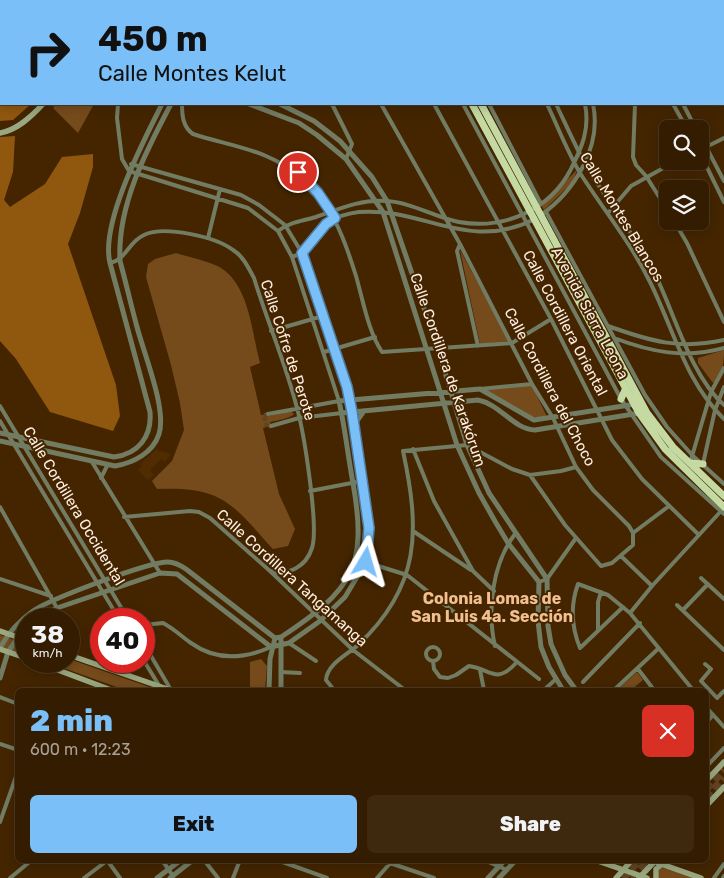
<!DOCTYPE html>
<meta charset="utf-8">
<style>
:root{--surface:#331c00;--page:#3e290f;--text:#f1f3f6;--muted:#a9a199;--line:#4e3a22;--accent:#7abff8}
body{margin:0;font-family:Rubik,sans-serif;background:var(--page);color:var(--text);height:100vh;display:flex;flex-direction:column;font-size:19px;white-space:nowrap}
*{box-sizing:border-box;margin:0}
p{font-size:16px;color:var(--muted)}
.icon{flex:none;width:28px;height:28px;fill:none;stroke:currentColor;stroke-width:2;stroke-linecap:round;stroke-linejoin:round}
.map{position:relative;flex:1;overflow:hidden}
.drawer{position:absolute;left:15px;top:688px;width:694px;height:175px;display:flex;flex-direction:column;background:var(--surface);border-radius:8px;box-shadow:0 2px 12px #0003,0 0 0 1px var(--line)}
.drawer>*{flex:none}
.hud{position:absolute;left:0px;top:0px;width:725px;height:105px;box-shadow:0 2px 12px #0003,0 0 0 1px var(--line);background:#7abff8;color:#111;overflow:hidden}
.buttons{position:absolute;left:659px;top:120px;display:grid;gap:10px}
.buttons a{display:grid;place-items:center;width:50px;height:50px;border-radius:8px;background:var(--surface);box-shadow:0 2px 12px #0003,0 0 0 1px var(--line);font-size:25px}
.speed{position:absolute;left:15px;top:608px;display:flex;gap:10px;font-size:25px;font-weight:700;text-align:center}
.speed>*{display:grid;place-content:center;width:65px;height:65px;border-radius:50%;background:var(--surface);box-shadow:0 2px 12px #0003,0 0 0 1px var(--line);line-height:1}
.speed small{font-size:12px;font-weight:400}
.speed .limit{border:8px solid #d22;background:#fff;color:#111}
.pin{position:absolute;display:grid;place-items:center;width:42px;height:42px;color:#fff;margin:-21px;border:2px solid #fff;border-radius:50%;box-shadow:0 1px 5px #0007}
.me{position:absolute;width:55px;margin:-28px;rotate:7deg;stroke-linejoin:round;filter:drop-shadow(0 0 4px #0008)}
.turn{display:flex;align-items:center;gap:18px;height:105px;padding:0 15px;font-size:22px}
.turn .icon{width:65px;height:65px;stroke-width:2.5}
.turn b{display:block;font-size:35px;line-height:42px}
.round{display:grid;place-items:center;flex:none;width:52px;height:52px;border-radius:8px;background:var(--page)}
.summary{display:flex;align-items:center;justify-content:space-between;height:85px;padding:0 15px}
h1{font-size:30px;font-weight:800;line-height:38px;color:var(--accent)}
.action{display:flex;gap:10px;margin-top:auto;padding:10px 15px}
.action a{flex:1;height:58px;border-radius:8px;background:var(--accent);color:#111;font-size:20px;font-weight:800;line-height:58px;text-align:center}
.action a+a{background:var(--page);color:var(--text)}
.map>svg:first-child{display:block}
</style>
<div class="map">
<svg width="724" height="878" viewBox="0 0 724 878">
<rect width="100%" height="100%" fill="#442500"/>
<!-- built -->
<path fill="#502c00" d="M156 450 171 454 165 462 161 459 150 470 154 475 148 480 138 470 142 466 140 464Z"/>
<!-- green -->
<path fill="#764b1c" d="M56 104H94L78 133 53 108Z
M577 170 573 182 544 210 541 205Z
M460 250 509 341 480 344Z
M176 253C188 257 214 262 224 270 250 290 252 334 260 363L250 367 261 415 268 414 269 416 291 411 294 414C291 418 276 421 270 422L271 426 263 428 279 494 295 529 288 546 273 549C232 504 223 486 157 489L152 481 172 461 184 430 180 403 171 365 146 277 148 264 155 259Z
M724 350C724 361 723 376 713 383L698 363V358Z
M532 385 547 417H533L483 390Z
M0 635 26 644V655L0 646Z
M69 659 158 690H125L44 661H69Z
M261 659 267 666 265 690 250 689V662Z
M637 672 643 680 631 690H617Z
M663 866 697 878H659V870Z"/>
<!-- forest -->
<path fill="#90570f" d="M0 0H86L1 1V104H31L13 120 0 121Z
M15 136 13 172 4 200 10 207 45 184 62 157 93 154V167L80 213 68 244 116 385 120 416 113 431 50 412 16 359 0 341V137Z"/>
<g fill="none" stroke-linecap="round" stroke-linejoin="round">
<!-- minor-tunnel -->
<path stroke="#604322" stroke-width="4" stroke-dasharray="4 2" stroke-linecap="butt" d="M268 414 264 415 267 427 271 426"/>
<!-- motorway-tunnel -->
<path stroke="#604322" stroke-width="8" stroke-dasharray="8 4" stroke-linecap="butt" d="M706 789 724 770
M706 798 724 778
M623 878 639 860
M632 878 649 860"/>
<!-- minor -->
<path stroke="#727c63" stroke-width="4" d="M394 0 398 1
M555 0 556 1
M627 0 628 1
M684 0 685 1
M163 1 164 0
M290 1V0
M372 1 374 0
M505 1V0
M600 1 601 0
M616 1 618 0
M118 104 117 118 122 159 129 171 248 208 278 231 292 257 339 401 268 414
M182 104C182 116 183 127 193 134 217 142 243 146 266 156 322 180 339 222 356 276 363 300 368 331 382 352L512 343 551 319
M332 104 352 144 346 159
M381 104 460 244 532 384 553 418 576 467 593 490 629 526 633 533V545L612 563 601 566 565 525 530 475
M434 104 551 319 612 440 642 479 699 535
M463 104 621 399 661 457 724 514
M489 104 541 204
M547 104C558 127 567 151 580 173 603 209 631 243 650 282 674 330 685 381 724 419
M556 104C565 123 574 143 584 162 605 198 632 231 652 268 674 310 689 374 724 405
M635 104 633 157 636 165 646 176 668 211
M673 104 687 129
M683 104 696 129
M700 135 724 181
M700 150 724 138
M700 153 724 202
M131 164 241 195 259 205 285 225 302 253 350 399
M546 212 645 395 667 427 693 456 724 484
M608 213 631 186 676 161
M541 215C575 191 602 146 593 104
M674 221 687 243 724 322
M278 231C289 222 303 221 316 217 339 209 361 199 386 201 411 202 434 217 459 222 504 230 550 210 571 169 582 147 590 129 585 104
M208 238 220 189
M460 244 457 251 478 346
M292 257C313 250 312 236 327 223 334 217 350 213 359 212 424 207 467 253 535 219
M110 263C127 259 128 242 144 235 164 225 216 237 233 250 243 256 248 267 254 278 267 321 286 364 297 408 304 433 319 527 312 548 306 567 288 576 270 571
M608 326C650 341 679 350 724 340
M271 331 323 316
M614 338C651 352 685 359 724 348
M324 352 375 337
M480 389 532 384
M0 406 128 619
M0 421 119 619
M271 426 299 418 342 413
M413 449 434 501 473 571 494 591
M92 462 160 573
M690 463 711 392 724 368
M703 464 715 410 724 387
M101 478 107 466
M310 491 362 481
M0 507 57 608
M124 517 190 511 199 512 210 518 270 571 353 650 405 690
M413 531 471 570
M633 533 669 506
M621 556 652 586
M356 559 407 575 539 679
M701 578 724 599
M0 579 51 596
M539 582 547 579 576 538
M677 605 724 650
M623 607 580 648C571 626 570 606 578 584L608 595 630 613 693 690
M683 610 708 584
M630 613 652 586 722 510
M144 625 163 623C173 628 181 636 191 643 216 661 244 659 271 647
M598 630V602L601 592
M289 643 316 661
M144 644 171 690
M495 646C487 611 492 564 515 534
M426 654a7 7 0 1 1 14 0a7 7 0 1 1-14 0Z
M144 661 160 687
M433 661 434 669 440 677 448 678 456 675 469 666C491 669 496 685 516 663
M705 664 711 669 701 681 717 698 724 691
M638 669 654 690
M480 670 484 690
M281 672 300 673
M583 682 640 623
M334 690 326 680C327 664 347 655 358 645 421 586 420 530 403 451L467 445 512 469 530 475 561 471 576 467
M544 690 556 679
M614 690 659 648
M0 697 18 704
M706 707 724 727
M706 723 713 715
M0 744 18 750
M706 767 724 748
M0 822 18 771
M107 860 120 878
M162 860 173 876
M204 860 218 878
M277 860 327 878
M381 860 434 878
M484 860 507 870
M10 878 32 860
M84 878 108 860
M233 878 240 860
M377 878 393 860
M714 878 724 864
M723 878 724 876"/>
<!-- tertiary -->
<path stroke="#727c63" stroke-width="5" d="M249 104 299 123 317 135 346 159 383 212 457 445 479 493 496 523 508 543 539 582 538 621 541 647 549 667 563 690
M280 104 314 121 340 141 372 177 387 201 438 349 467 445 489 493 547 579 548 626 551 644 565 675 576 690
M342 413 478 400C500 404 513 429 535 430L640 413
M354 425 364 411
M0 433 114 457C138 454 152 437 150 412L110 263C100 223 144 140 162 104
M0 441 115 466C133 463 153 453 159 434 167 409 144 354 137 327 131 305 126 283 120 261 117 206 146 151 171 104
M35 619 57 608 160 573 177 574 271 647
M275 638 281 637C352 590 368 568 353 483 348 456 345 428 339 401L480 389 534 420 636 404
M271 647 289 643 320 621 345 597 366 562 369 528 350 399
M0 648C8 633 19 621 33 611 50 599 148 562 168 562 175 562 180 565 186 569L275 638
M0 678 8 652 26 626
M269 690 270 659 275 638
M281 690V637
M157 878 181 860
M170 878 193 860
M488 878 505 860
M499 878 516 860"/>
<!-- secondary -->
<path stroke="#99a881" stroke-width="5.5" d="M91 1V0
M0 133C17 130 31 117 43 104
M0 631 26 640
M0 649 26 658
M69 655 170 690
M34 661 111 690
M706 781 724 762
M706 806 724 787
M595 860 647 878
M650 860 701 878
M616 878 632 860
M639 878 656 860
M656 878V869L662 864"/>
<!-- trunk -->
<path stroke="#c4daa2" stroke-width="7" d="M417 0 418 1
M426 0 427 1
M472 104 639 413 665 449 724 507
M481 104 647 413 673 447 724 496
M621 399 625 390
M691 463 703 464"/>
</g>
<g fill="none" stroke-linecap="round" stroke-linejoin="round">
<!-- route casing -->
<g stroke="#4f7ca1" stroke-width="12">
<path id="route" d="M298 172 318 193 335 218 326 224 302 253 347 387 352 412 369 528 366 562"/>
</g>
<!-- route -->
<use href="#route" stroke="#7abff8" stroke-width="9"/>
</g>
<g text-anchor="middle" stroke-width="4" stroke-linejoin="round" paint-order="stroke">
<!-- street labels -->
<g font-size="15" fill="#ffefe1" stroke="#442500">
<text transform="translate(622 217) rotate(59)" y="5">Calle Montes Blancos</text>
<text transform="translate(590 313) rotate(62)" y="5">Avenida Sierra Leona</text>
<text transform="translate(565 323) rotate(62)" y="5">Calle Cordillera Oriental</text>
<text transform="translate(288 350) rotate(72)" y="5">Calle Cofre de Perote</text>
<text transform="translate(448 370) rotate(71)" y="5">Calle Cordillera de Karakórum</text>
<text transform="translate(550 387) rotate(62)" y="5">Calle Cordillera del Choco</text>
<text transform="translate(74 506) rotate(59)" y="5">Calle Cordillera Occidental</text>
<text transform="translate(292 578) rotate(42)" y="5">Calle Cordillera Tangamanga</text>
</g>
<!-- neighbourhood labels -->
<g font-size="16" font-weight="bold" fill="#f2c090" stroke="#442500">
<text x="492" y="604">Colonia Lomas de<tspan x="492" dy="18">San Luis 4a. Sección</tspan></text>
</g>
</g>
</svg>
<div class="buttons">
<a><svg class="icon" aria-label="search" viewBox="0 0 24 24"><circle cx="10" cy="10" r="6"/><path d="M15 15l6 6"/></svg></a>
<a><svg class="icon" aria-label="layers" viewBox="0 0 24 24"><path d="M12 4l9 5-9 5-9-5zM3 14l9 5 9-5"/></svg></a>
</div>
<div class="speed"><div>38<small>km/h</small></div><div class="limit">40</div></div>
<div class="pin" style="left:298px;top:172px;background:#d93025"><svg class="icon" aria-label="arrive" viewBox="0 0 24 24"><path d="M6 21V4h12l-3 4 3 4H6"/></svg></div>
<svg class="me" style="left:366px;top:562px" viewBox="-20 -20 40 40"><path d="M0-17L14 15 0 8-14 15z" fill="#7abff8" stroke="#fff" stroke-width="4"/></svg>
<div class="hud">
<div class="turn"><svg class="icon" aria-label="right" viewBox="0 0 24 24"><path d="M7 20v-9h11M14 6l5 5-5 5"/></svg><div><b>450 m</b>Calle Montes Kelut</div></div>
</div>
<section class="drawer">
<div class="summary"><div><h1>2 min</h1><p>600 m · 12:23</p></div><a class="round" style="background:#d93025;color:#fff"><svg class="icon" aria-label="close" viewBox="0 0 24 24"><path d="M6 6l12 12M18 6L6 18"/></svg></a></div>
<div class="action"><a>Exit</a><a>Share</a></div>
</section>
</div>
